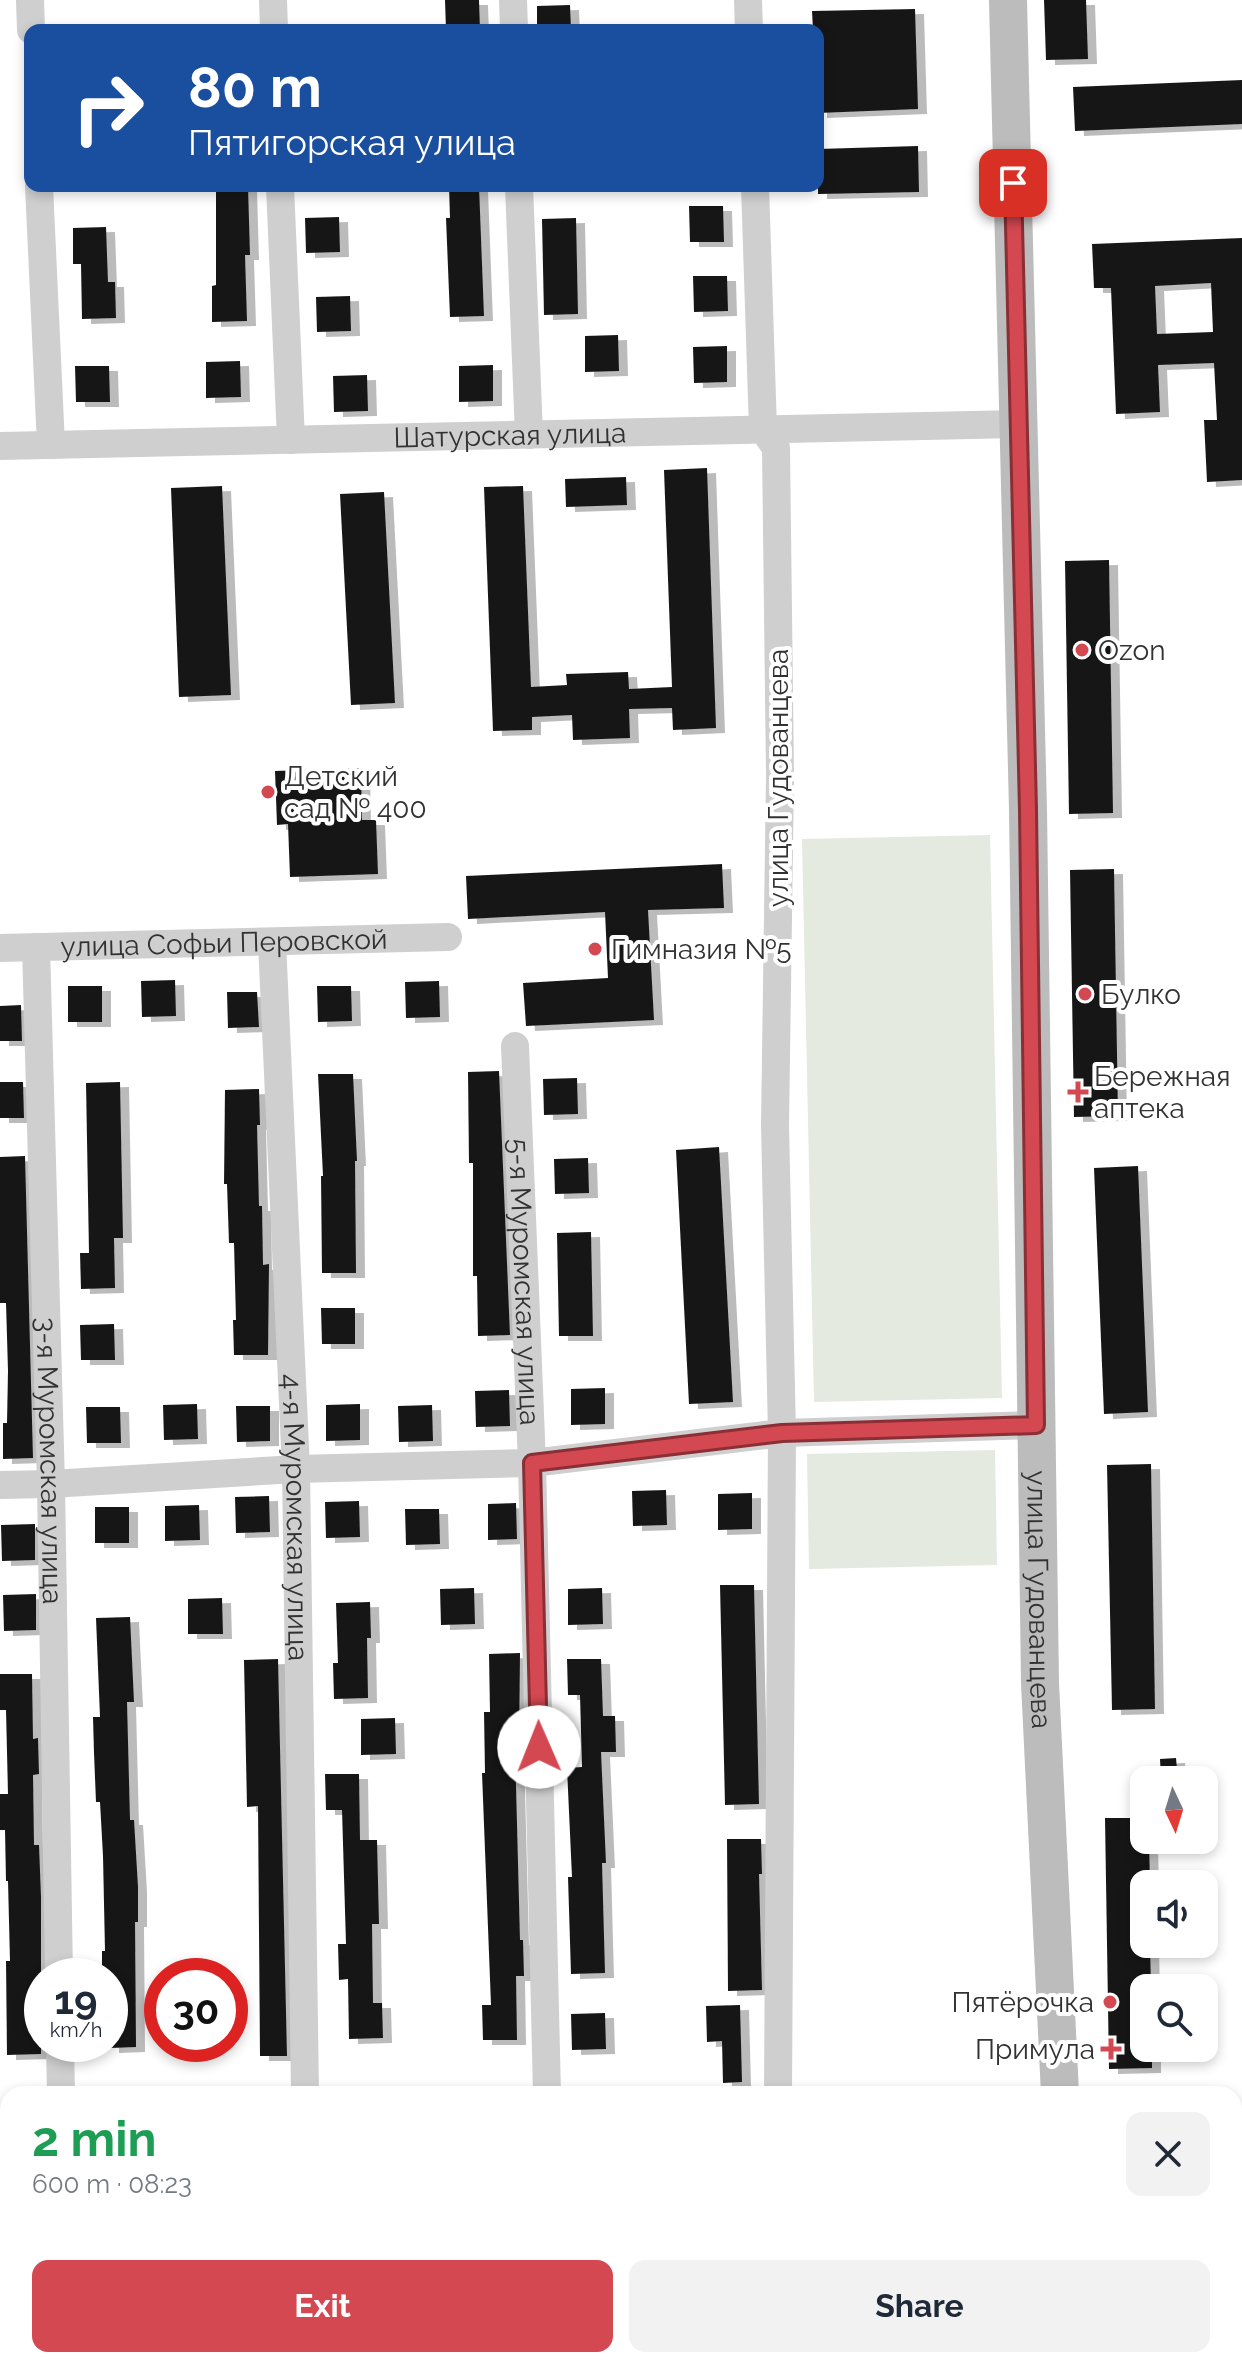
<!DOCTYPE html>
<meta charset="utf-8">
<style>
:root{--surface:#fff;--page:#f2f2f3;--text:#1f2937;--muted:#747a83;--accent:#d44852}
body{margin:0;font-family:Raleway,sans-serif;background:var(--page);color:var(--text);height:100vh;display:flex;flex-direction:column;font-size:30px;white-space:nowrap}
*{box-sizing:border-box;margin:0}
p{font-size:26px;color:var(--muted)}
.icon{flex:none;width:44px;height:44px;fill:none;stroke:currentColor;stroke-width:2;stroke-linecap:round;stroke-linejoin:round}
.map{position:relative;flex:1;overflow:hidden}
.drawer{position:absolute;left:0px;top:2086px;width:1242px;height:282px;display:flex;flex-direction:column;background:var(--surface);border-radius:24px 24px 0 0;box-shadow:0 4px 12px #0003}
.drawer>*{flex:none}
.hud{position:absolute;left:24px;top:24px;width:800px;height:168px;border-radius:16px;box-shadow:0 4px 12px #0003;background:#1a4fa0;color:#fff;overflow:hidden}
.needle{width:52px;rotate:176deg}
.fabs{position:absolute;left:1130px;top:1766px;display:grid;gap:16px}
.fabs a{display:grid;place-items:center;width:88px;height:88px;border-radius:16px;background:var(--surface);box-shadow:0 4px 12px #0003;font-size:40px}
.speed{position:absolute;left:24px;top:1958px;display:flex;gap:16px;font-size:40px;font-weight:700;text-align:center}
.speed>*{display:grid;place-content:center;width:104px;height:104px;border-radius:50%;background:var(--surface);box-shadow:0 4px 12px #0003;line-height:1}
.speed small{font-size:20px;font-weight:400}
.speed .limit{border:12px solid #d22;background:#fff;color:#111}
.pin{position:absolute;display:grid;place-items:center;width:68px;height:68px;color:#fff;margin:-34px;border-radius:16px;box-shadow:0 4px 12px #0006}
.me{position:absolute;width:88px;margin:-44px;rotate:359deg;stroke-linejoin:round;filter:drop-shadow(0 0 6px #0008)}
.turn{display:flex;align-items:center;gap:28px;height:168px;padding:0 32px;font-size:36px}
.turn .icon{width:104px;height:104px;stroke-width:2.5}
.turn b{display:block;font-size:56px;line-height:68px}
.round{display:grid;place-items:center;flex:none;width:84px;height:84px;border-radius:16px;background:var(--page)}
.head{display:flex;align-items:center;justify-content:space-between;height:136px;padding:0 32px}
h1{font-size:48px;font-weight:700;line-height:60px;color:#1e9e55}
.primary-button{display:flex;gap:16px;margin-top:auto;padding:16px 32px}
.primary-button a{flex:1;height:92px;border-radius:16px;background:var(--accent);color:#fff;font-size:32px;font-weight:700;line-height:92px;text-align:center}
.primary-button a+a{background:var(--page);color:var(--text)}
.map>svg:first-child{display:block}
</style>
<div class="map">
<svg width="1242" height="2367" viewBox="0 0 1242 2367">
<defs>
<filter id="shadow"><feDropShadow dx="9" dy="5" stdDeviation="0" flood-color="#0004"/></filter>
</defs>
<rect width="100%" height="100%" fill="#fff"/>
<!-- green -->
<path fill="#e4eadf" d="M990 835 1002 1398 814 1402 802 839Z
M995 1450 997 1565 809 1569 807 1454Z"/>
<!-- building -->
<path fill="#191919" fill-rule="evenodd" filter="url(#shadow)" d="M445 0H479L480 30H446Z
M1044 0H1086L1088 59 1046 60Z
M570 5 571 30H537V6Z
M915 9 918 109 818 113V30H813L812 11Z
M1242 80V124L1075 131 1073 87Z
M918 146 919 192 818 194V149Z
M216 186H248L250 255H245L247 321 212 322V286L216 285Z
M449 186H479L484 316 450 317 446 218H450Z
M689 206H723L724 242H690Z
M339 217 340 252 306 253 305 218Z
M576 218 578 314 544 315 542 219Z
M106 227 108 282H115L116 318 82 319 81 264H73V228Z
M1242 238V480L1207 482 1204 420H1217L1214 363 1158 365 1160 412 1116 414 1111 288H1094L1092 244ZM1211 283 1213 332 1157 334 1155 286Z
M693 276H727L728 311 694 312Z
M350 296 351 331 317 332 316 297Z
M618 335 619 371 585 372V336Z
M727 346V382L694 383 693 347Z
M240 361 241 397 206 398V362Z
M493 365V401L459 402V366Z
M75 366H109L110 402H76Z
M367 375 368 411 334 412 333 376Z
M707 468 716 728 673 730 672 708 629 709 630 738 573 740 572 715 532 717V730L493 731 484 487 523 486 531 687 567 685 566 674 628 672 629 689 672 687 664 470Z
M626 477 627 505 566 507 565 479Z
M222 486 231 695 179 697 171 488Z
M384 492 395 703 351 705 340 494Z
M1109 560 1113 813 1069 814 1065 561Z
M361 768 362 820H376L378 874 290 877 288 824 277 825 275 771Z
M722 864 724 908 648 910 654 1020 526 1026 523 983 608 978 605 912 468 919 466 876Z
M1114 869 1118 1116 1074 1117 1070 870Z
M175 980 176 1016 142 1017 141 981Z
M439 981 440 1017 406 1018 405 982Z
M68 986H102V1022H68Z
M317 986H351L352 1021 318 1022Z
M227 992H257L259 1027 228 1028Z
M21 1005 22 1041H0V1006Z
M499 1071 510 1335 478 1336 477 1276H473V1163H469L468 1072Z
M318 1074H353L357 1161H355L356 1273H322L321 1176H323Z
M577 1078 578 1114 544 1115 543 1079Z
M0 1082H23L24 1118H0Z
M120 1082 123 1238H114L115 1288 81 1289 80 1253H89L86 1083Z
M259 1089 260 1125H257L259 1206H262L263 1265 269 1264 268 1355H234L233 1320H236L234 1243H229L227 1184H224L225 1090Z
M719 1147 733 1402 689 1404 676 1150Z
M25 1156 33 1458 3 1459V1423H7L8 1371 6 1303H0V1157Z
M588 1158 589 1193 555 1194 554 1159Z
M1138 1166 1148 1412 1104 1414 1094 1168Z
M591 1232 593 1336H559L557 1233Z
M321 1308H355V1344H322Z
M114 1324 115 1360H81L80 1325Z
M605 1388V1424L571 1425V1389Z
M509 1390 510 1426 476 1427 475 1391Z
M197 1404 198 1439 164 1440 163 1405Z
M360 1404V1440L326 1441V1405Z
M432 1405 433 1441 399 1442 398 1406Z
M236 1406H270V1441L237 1442Z
M86 1407H120L121 1443H87Z
M1151 1464 1155 1709 1112 1710 1107 1465Z
M666 1490 667 1525 633 1526 632 1491Z
M752 1493V1529L718 1530V1494Z
M269 1496 270 1532 236 1533 235 1497Z
M359 1501 360 1537 326 1538 325 1502Z
M516 1503 517 1539 488 1540V1504Z
M199 1505 200 1540 165 1541V1506Z
M95 1507H129V1543H95Z
M405 1509H439L440 1544 406 1545Z
M35 1524V1560L2 1561 1 1525Z
M720 1585H754L759 1804 725 1805Z
M474 1588 475 1624 441 1625 440 1589Z
M602 1588 603 1624 568 1625V1589Z
M36 1594V1630L4 1631 3 1595Z
M222 1598 223 1634H188V1599Z
M370 1602 371 1638H367L368 1698 334 1699 333 1663H338L336 1603Z
M130 1617 134 1702H127L130 1820H134L138 1887V1922H135L136 2047 110 2048V1976H102V1951H105L103 1856 100 1802H96L94 1753 93 1717H100L96 1618Z
M520 1653 519 1747H515L520 1940H523L524 1976H516L517 2040H483L482 2005H491L482 1773H485L484 1712H490L489 1654Z
M278 1659 287 2056H260L258 1806 247 1807 244 1660Z
M567 1659H601L603 1716H615L616 1752H601L606 1863H602L605 1973 571 1974 568 1877H572L567 1768 582 1767 580 1695H568Z
M0 1674H32L33 1739 38 1738 39 1774 33 1775 34 1845H39L41 1897V2054L7 2055 6 1961H10L8 1881H6L5 1830H0V1794H8L6 1710H0Z
M395 1718 396 1754 361 1755V1719Z
M1176 1758 1178 1780H1161L1160 1759Z
M325 1774H359L360 1840H377L379 1924H372L373 2003H382L383 2038 349 2039 348 1979 339 1980 338 1944H346L342 1810H326Z
M1105 1818H1144V1840H1149L1150 1884H1144V1944H1150L1151 1988H1144V2048H1152V2068L1109 2069Z
M727 1839H761L762 1874H759L762 1990 728 1991Z
M740 2005 742 2082 723 2083 722 2041 707 2042 706 2006Z
M605 2013 606 2049 572 2050 571 2014Z"/>
<g fill="none" stroke-linecap="round" stroke-linejoin="round">
<!-- street -->
<g stroke="#cfcfcf" stroke-width="28">
<path d="M30 0 31 30"/>
<path d="M273 0 274 30"/>
<path d="M513 0 514 30"/>
<path d="M748 0 749 30"/>
<path d="M39 186 51 445"/>
<path d="M280 186 291 440"/>
<path d="M519 186 529 435"/>
<path d="M755 186 763 429 776 448 780 776 775 1126 782 1433 778 2094"/>
<path id="s1" d="M0 446 1020 424"/>
<path id="s2" d="M272 942 296 1469 305 2094"/>
<path id="s3" d="M36 947 51 1484 59 1976"/>
<path id="s4" d="M0 948 448 937"/>
<path id="s5" d="M515 1046 532 1463 547 2094"/>
<path d="M0 1485 51 1484 296 1469 532 1463 782 1433 1036 1425"/>
<path d="M60 2044 61 2094"/>
<path d="M67 2360V2367"/>
<path d="M310 2360 311 2367"/>
<path d="M552 2360V2367"/>
<path d="M1068 2360V2367"/>
<path d="M842 2367V2360"/>
</g>
<!-- secondary -->
<g stroke="#bcbcbc" stroke-width="38">
<path id="s6" d="M1008 0 1028 810 1040 1683 1060 2094"/>
<path d="M1234 2167H1242"/>
<path d="M0 2206H8"/>
</g>
</g>
<g fill="none" stroke-linecap="round" stroke-linejoin="round">
<!-- route casing -->
<g stroke="#8a2f35" stroke-width="20">
<path id="route" d="M539 1747 532 1463 782 1433 1036 1425 1028 810 1013 183"/>
</g>
<!-- route -->
<use href="#route" stroke="#d44852" stroke-width="14"/>
</g>
<!-- markers -->
<g fill="#d44852" stroke="#fff" stroke-width="3">
<circle cx="1082" cy="650" r="8"/>
<circle cx="268" cy="792" r="8"/>
<circle cx="595" cy="949" r="8"/>
<circle cx="1085" cy="994" r="8"/>
<path d="M1074 1080h8v8h8v8h-8v8h-8v-8h-8v-8h8z"/>
<circle cx="1110" cy="2002" r="8"/>
<path d="M1107 2037h8v8h8v8h-8v8h-8v-8h-8v-8h8z"/>
</g>
<g text-anchor="middle" stroke-width="8" stroke-linejoin="round" paint-order="stroke">
<!-- street labels -->
<g font-size="28" fill="#323232" stroke="#fff">
<text dy="10" stroke="none"><textPath href="#s1" startOffset="510">Шатурская улица</textPath></text>
<text transform="translate(778 778) rotate(-90)" y="10">улица Гудованцева</text>
<text dy="10" stroke="none"><textPath href="#s4" startOffset="224">улица Софьи Перовской</textPath></text>
<text dy="10" stroke="none"><textPath href="#s5" startOffset="236">5-я Муромская улица</textPath></text>
<text dy="10" stroke="none"><textPath href="#s3" startOffset="514">3-я Муромская улица</textPath></text>
<text dy="10" stroke="none"><textPath href="#s2" startOffset="576">4-я Муромская улица</textPath></text>
<text dy="10" stroke="none"><textPath href="#s6" startOffset="1600">улица Гудованцева</textPath></text>
</g>
<!-- poi labels -->
<g font-size="28" fill="#323232" stroke="#fff" text-anchor="start">
<text x="1098" y="660">Ozon</text>
<text x="284" y="786">Детский<tspan x="284" dy="32">сад № 400</tspan></text>
<text x="611" y="959">Гимназия №5</text>
<text x="1101" y="1004">Булко</text>
<text x="1094" y="1086">Бережная<tspan x="1094" dy="32">аптека</tspan></text>
<text x="1094" y="2012" text-anchor="end">Пятёрочка</text>
<text x="1095" y="2059" text-anchor="end">Примула</text>
</g>
</g>
</svg>
<div class="fabs">
<a><svg class="needle" viewBox="-14 -14 28 28"><path d="M0-13l5 13h-10z" fill="#e53935"/><path d="M0 13l5-13h-10z" fill="#747a83"/></svg></a>
<a><svg class="icon" aria-label="sound" viewBox="0 0 24 24"><path d="M4 9h4l5-4v14l-5-4H4zM17 9q2 3 0 6"/></svg></a>
<a><svg class="icon" aria-label="search" viewBox="0 0 24 24"><circle cx="10" cy="10" r="6"/><path d="M15 15l6 6"/></svg></a>
</div>
<div class="speed"><div>19<small>km/h</small></div><div class="limit">30</div></div>
<div class="pin" style="left:1013px;top:183px;background:#d93025"><svg class="icon" aria-label="arrive" viewBox="0 0 24 24"><path d="M6 21V4h12l-3 4 3 4H6"/></svg></div>
<svg class="me" style="left:539px;top:1747px" viewBox="-20 -20 40 40"><circle r="19" fill="#fff"/><path d="M0-13L10 11 0 6-10 11z" fill="#d44852"/></svg>
<div class="hud">
<div class="turn"><svg class="icon" aria-label="right" viewBox="0 0 24 24"><path d="M7 20v-9h11M14 6l5 5-5 5"/></svg><div><b>80 m</b>Пятигорская улица</div></div>
</div>
<section class="drawer">
<div class="head"><div><h1>2 min</h1><p>600 m · 08:23</p></div><a class="round"><svg class="icon" aria-label="close" viewBox="0 0 24 24"><path d="M6 6l12 12M18 6L6 18"/></svg></a></div>
<div class="primary-button"><a>Exit</a><a>Share</a></div>
</section>
</div>
